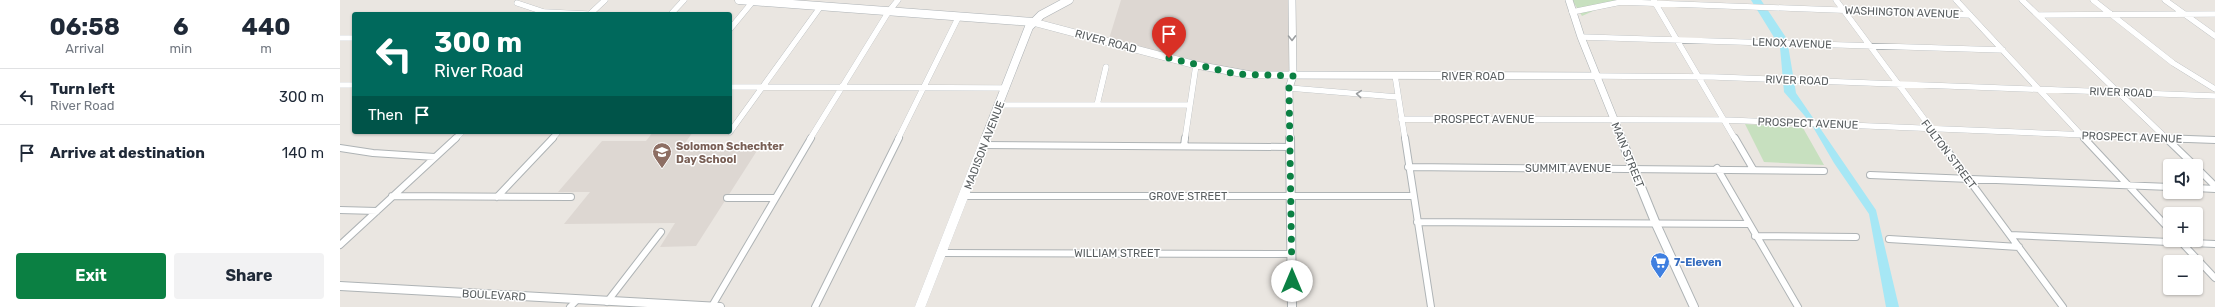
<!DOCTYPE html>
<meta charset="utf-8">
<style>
:root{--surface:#fff;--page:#f2f2f3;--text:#1f2937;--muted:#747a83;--line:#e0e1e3;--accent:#0b8043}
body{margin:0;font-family:Rubik,sans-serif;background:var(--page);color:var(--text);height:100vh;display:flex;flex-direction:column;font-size:15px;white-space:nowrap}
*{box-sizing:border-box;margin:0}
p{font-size:13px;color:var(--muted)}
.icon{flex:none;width:22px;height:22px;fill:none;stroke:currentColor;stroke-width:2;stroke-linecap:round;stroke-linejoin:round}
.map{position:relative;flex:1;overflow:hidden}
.sheet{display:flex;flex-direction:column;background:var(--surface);width:340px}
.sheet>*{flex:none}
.guide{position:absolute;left:12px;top:12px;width:380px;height:122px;border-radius:4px;box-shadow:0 1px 3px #0004;background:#00695c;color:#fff;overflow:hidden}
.buttons{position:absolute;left:1823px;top:159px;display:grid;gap:8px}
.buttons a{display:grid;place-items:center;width:40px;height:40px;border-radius:4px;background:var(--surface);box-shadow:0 1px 3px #0004;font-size:20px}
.pin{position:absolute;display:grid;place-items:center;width:34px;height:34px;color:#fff;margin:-41px -17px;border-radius:50% 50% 50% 0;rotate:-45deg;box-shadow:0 0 4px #0007}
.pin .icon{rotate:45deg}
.me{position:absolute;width:44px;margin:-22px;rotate:0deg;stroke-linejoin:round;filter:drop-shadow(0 0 3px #0008)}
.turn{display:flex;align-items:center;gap:14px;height:84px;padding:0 16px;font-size:18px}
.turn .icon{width:52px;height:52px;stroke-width:2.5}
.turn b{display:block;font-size:28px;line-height:34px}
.then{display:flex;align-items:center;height:38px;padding:0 16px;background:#0003;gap:8px;font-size:15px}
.eta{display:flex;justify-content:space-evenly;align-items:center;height:68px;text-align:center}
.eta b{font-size:24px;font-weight:700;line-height:28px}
.button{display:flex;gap:8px;margin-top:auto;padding:8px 16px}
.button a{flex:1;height:46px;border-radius:4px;background:var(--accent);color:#fff;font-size:16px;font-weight:700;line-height:46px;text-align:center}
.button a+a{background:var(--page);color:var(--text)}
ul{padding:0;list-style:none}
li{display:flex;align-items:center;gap:12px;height:56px;padding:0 16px;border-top:1px solid var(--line)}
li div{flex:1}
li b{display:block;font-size:15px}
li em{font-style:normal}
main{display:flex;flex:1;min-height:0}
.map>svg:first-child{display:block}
</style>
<main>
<section class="sheet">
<div class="eta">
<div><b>06:58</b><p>Arrival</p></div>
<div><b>6</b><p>min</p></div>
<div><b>440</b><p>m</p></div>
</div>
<ul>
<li><svg class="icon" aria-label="left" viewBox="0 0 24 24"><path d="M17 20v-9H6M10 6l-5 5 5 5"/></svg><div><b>Turn left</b><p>River Road</p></div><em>300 m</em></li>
<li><svg class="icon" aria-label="arrive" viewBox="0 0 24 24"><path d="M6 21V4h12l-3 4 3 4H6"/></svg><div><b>Arrive at destination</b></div><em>140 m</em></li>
</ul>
<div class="button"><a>Exit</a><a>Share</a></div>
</section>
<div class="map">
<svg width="1875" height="307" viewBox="0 0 1875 307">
<rect width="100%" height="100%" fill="#eae6e1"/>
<!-- education -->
<path fill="#ddd7d2" d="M781 0H952L953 76 911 75 768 42Z
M313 132H353L342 147 420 146 356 246 320 247 335 223 224 224 250 192H218L262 141H306Z"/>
<!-- green -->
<path fill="#c7e0bf" d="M1232 0H1312L1313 3H1271L1242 16Z
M1405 124 1463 128 1484 165 1424 162Z"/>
<!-- water -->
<path fill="#a6e7f5" d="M1411 0H1421L1447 39 1456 93 1536 210 1559 307H1546L1529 214 1494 163 1470 122 1444 92 1440 47Z"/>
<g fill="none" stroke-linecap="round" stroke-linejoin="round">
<!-- minor-far1 casing -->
<g stroke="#aeb3b5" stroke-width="6">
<path id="minor-far1" d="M1496 0 1599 139
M1616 0 1745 139
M1682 0 1827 139
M1753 0 1833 63 1875 89
M1825 0 1875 36
M1314 1 1395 139
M177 3 204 12 248 14
M1232 12 1281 2 1630 15
M250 14 265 0
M331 14 344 0
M1698 15 1875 14
M390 29 414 0
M1241 37 1663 50
M0 38H14
M1055 75 1065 139
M1257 76 1374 77 1875 96
M0 85H14
M390 87 666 88
M949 88 1057 97
M659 105H850
M757 105 766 67
M1061 119 1384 120 1847 139
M390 132 481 6
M115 139 122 132
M212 139 218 132
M470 139 549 11 558 0
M558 139 619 16
M845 139 856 65"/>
</g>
<!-- minor casing -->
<g stroke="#aeb3b5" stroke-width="8">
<path id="minor" d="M1065 138 1091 307
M1395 138 1413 169
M1598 138 1723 307
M1744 138 1830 230
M1822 138 1875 140
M1826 138 1855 166
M643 145 950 147
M844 146 845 138
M0 148 33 153 95 157
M1068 167 1484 171
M1856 167 1875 186
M1377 168 1458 307
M1530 175 1830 187
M1856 188 1875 189
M52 196 231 197
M623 196H1073
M157 197 213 138
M387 198H434
M0 210 37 211
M1077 222 1408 224
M1670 235 1875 244
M1415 236 1516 237
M1549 239 1679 247
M1842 243 1875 278
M0 245 116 138
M602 253 952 254
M267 302 321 232
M372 306 471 138
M230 307 237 300
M475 307 559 138"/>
</g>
<!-- tertiary-far1 casing -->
<g stroke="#aeb3b5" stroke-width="8">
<path id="tertiary-far1" d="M1229 0 1241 37 1282 139
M693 22 856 65 911 75 1257 76
M950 139 949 88 953 76 952 0"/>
</g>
<!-- tertiary casing -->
<g stroke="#aeb3b5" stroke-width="10">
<path id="tertiary" d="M950 138 952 307
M1281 138 1316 224 1354 307
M0 286 380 307"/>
</g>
<!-- secondary-far1 casing -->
<g stroke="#adb2b5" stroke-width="9">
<path id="secondary-far1" d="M399 0 693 22
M645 139 689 27 701 15 729 0"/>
</g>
<!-- secondary casing -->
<g stroke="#adb2b5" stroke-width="10">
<path id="secondary" d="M580 307 646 138"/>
</g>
<!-- minor-far1 -->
<use href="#minor-far1" stroke="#fff" stroke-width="5.5"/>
<!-- minor -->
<use href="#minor" stroke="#fff" stroke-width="6"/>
<!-- tertiary-far1 -->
<use href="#tertiary-far1" stroke="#fff" stroke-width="7"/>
<!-- tertiary -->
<use href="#tertiary" stroke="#fff" stroke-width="8"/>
<!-- secondary-far1 -->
<use href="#secondary-far1" stroke="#fff" stroke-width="8"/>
<!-- secondary -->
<use href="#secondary" stroke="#fff" stroke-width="10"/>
</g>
<!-- one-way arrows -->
<defs><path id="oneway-chevron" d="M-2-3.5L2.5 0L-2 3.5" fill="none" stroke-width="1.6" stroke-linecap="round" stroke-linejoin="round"/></defs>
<g stroke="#9b9ea0">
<use href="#oneway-chevron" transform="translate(952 38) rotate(89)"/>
<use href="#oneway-chevron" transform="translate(1019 94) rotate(-175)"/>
</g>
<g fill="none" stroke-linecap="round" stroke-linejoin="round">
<!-- route -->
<path stroke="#0b8043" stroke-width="7" stroke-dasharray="0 12.6" d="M829 58 896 74 953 76 949 88 952 281"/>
</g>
<!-- icons -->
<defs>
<g id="school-pin" transform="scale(1)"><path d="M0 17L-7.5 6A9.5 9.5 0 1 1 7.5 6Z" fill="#8d6e63" stroke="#fff"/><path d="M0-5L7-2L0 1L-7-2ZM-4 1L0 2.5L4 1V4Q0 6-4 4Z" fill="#fff"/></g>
<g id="supermarket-pin" transform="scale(1)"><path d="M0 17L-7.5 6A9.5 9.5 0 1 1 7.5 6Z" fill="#3f7fe0" stroke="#fff"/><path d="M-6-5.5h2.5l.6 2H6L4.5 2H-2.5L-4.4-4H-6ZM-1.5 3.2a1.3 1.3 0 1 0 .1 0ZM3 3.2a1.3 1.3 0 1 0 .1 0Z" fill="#fff"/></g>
</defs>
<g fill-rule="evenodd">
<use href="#school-pin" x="322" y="152"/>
<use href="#supermarket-pin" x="1320" y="262"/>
</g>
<g text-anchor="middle" stroke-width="3" stroke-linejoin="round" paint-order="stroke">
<!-- street labels -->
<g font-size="11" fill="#595e60" stroke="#fff">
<text transform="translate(1562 12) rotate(2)" y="4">WASHINGTON AVENUE</text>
<text transform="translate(766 41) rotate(15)" y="4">RIVER ROAD</text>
<text transform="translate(1452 43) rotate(2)" y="4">LENOX AVENUE</text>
<text x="1133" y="80">RIVER ROAD</text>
<text transform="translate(1457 80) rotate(2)" y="4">RIVER ROAD</text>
<text transform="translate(1781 92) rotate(2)" y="4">RIVER ROAD</text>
<text x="1144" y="123">PROSPECT AVENUE</text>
<text transform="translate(1468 123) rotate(2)" y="4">PROSPECT AVENUE</text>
<text transform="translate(1792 137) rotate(2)" y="4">PROSPECT AVENUE</text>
<text transform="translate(644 145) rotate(-69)" y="4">MADISON AVENUE</text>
<text transform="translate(1609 154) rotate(53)" y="4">FULTON STREET</text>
<text transform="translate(1288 155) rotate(68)" y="4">MAIN STREET</text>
<text x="1228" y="172">SUMMIT AVENUE</text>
<text x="848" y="200">GROVE STREET</text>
<text x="777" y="257">WILLIAM STREET</text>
<text transform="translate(154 295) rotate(3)" y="4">BOULEVARD</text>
</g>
<!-- education labels -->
<g font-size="11" font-weight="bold" fill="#785e54" stroke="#fff" text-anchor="start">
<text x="336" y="150">Solomon Schechter<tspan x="336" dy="13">Day School</tspan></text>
</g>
<!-- shop labels -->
<g font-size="11" font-weight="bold" fill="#366cbe" stroke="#fff" text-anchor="start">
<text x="1334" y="266">7-Eleven</text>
</g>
</g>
</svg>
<div class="buttons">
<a><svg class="icon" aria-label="sound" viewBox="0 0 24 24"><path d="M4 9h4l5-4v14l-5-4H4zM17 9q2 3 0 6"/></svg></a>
<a>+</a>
<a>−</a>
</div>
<div class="pin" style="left:829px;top:58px;background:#d93025"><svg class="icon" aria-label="arrive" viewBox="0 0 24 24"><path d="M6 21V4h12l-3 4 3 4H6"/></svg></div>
<svg class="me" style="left:952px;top:281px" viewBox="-20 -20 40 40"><circle r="19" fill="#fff"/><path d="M0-13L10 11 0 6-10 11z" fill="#0b8043"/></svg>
<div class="guide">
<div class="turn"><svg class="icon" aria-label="left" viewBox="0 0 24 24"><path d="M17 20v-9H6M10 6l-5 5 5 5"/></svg><div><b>300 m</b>River Road</div></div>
<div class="then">Then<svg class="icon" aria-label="arrive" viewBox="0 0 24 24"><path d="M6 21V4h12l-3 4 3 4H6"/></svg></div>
</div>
</div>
</main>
